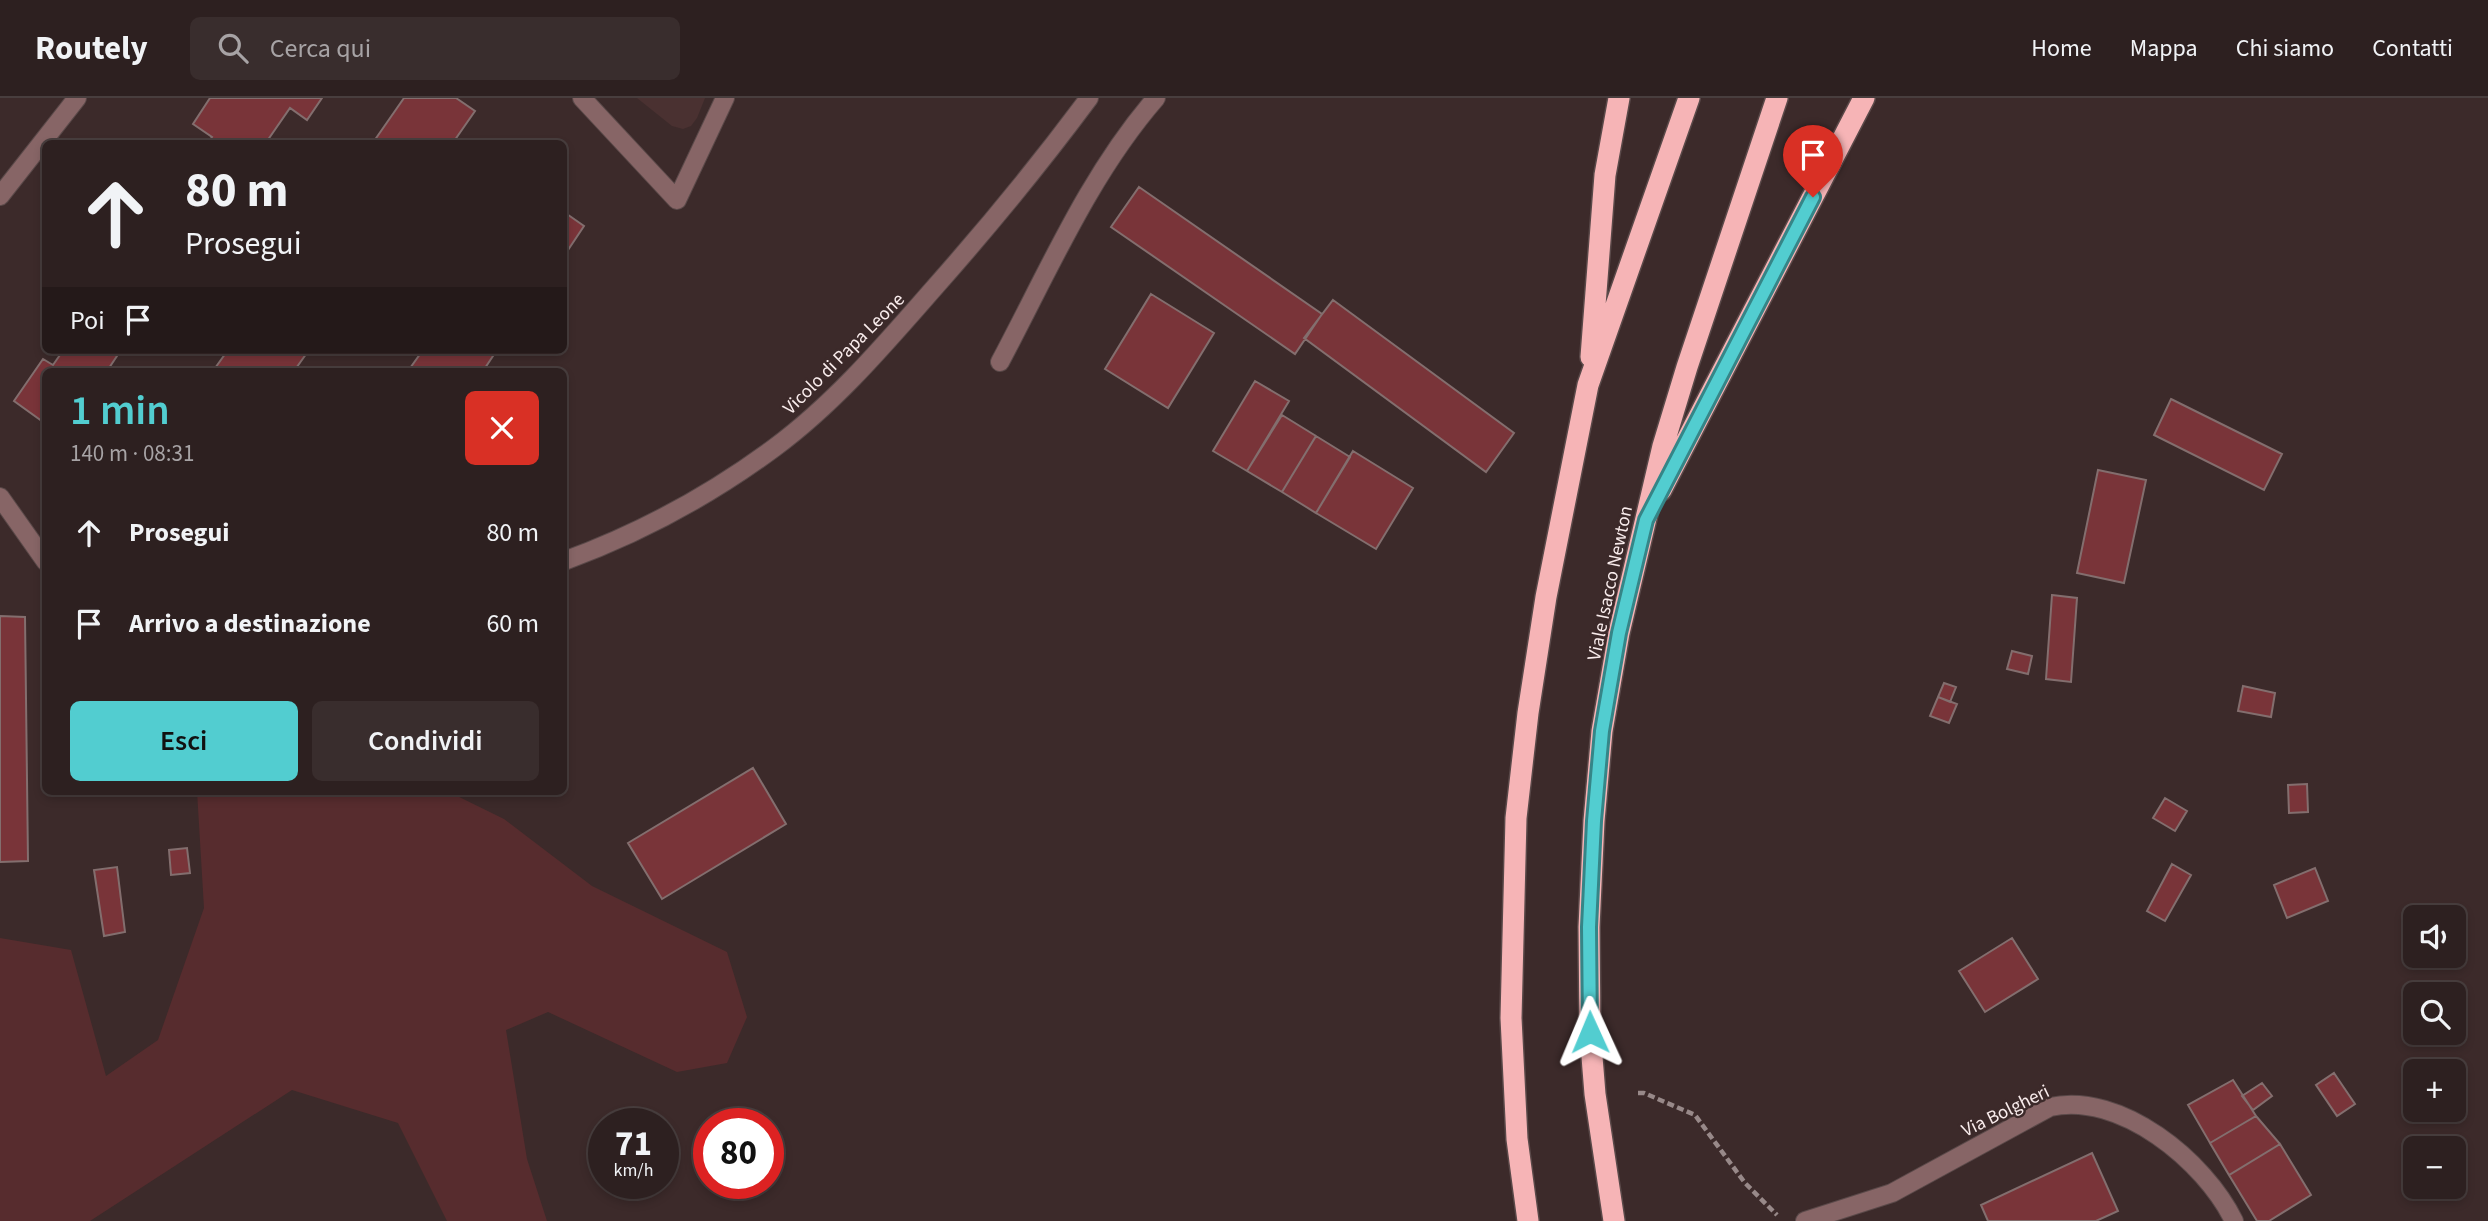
<!DOCTYPE html>
<html lang="it">
<meta charset="utf-8">
<style>
:root{--surface:#2d2020;--page:#392d2d;--text:#f1f3f6;--muted:#a7a3a5;--line:#483e3e;--accent:#52cdd0}
body{margin:0;font-family:"Source Sans 3",sans-serif;background:var(--page);color:var(--text);height:100vh;display:flex;flex-direction:column;font-size:26px;white-space:nowrap}
*{box-sizing:border-box;margin:0}
p{font-size:23px;color:var(--muted)}
.icon{flex:none;width:38px;height:38px;fill:none;stroke:currentColor;stroke-width:2;stroke-linecap:round;stroke-linejoin:round}
.map{position:relative;flex:1;overflow:hidden}
.drawer{position:absolute;left:42px;top:270px;width:525px;height:427px;display:flex;flex-direction:column;background:var(--surface);border-radius:10px;box-shadow:0 4px 10px #0003,0 0 0 2px var(--line)}
.drawer>*{flex:none}
.guide{position:absolute;left:42px;top:42px;width:525px;height:214px;border-radius:10px;box-shadow:0 4px 10px #0003,0 0 0 2px var(--line);background:#2d2020;color:var(--text);overflow:hidden}
.tools{position:absolute;left:2403px;top:807px;display:grid;gap:14px}
.tools a{display:grid;place-items:center;width:63px;height:63px;border-radius:10px;background:var(--surface);box-shadow:0 4px 10px #0003,0 0 0 2px var(--line);font-size:35px}
.speed{position:absolute;left:588px;top:1010px;display:flex;gap:14px;font-size:35px;font-weight:700;text-align:center}
.speed>*{display:grid;place-content:center;width:91px;height:91px;border-radius:50%;background:var(--surface);box-shadow:0 4px 10px #0003,0 0 0 2px var(--line);line-height:1}
.speed small{font-size:18px;font-weight:400}
.speed .limit{border:10px solid #d22;background:#fff;color:#111}
.pin{position:absolute;display:grid;place-items:center;width:60px;height:60px;color:#fff;margin:-72px -30px;border-radius:50% 50% 50% 0;rotate:-45deg;box-shadow:0 0 7px #0007}
.pin .icon{rotate:45deg}
.me{position:absolute;width:77px;margin:-38px;rotate:359deg;stroke-linejoin:round;filter:drop-shadow(0 0 5px #0008)}
.turn{display:flex;align-items:center;gap:24px;height:147px;padding:0 28px;font-size:32px}
.turn .icon{width:91px;height:91px;stroke-width:2.5}
.turn b{display:block;font-size:49px;line-height:60px}
.then{display:flex;align-items:center;height:66px;padding:0 28px;background:#0003;gap:14px;font-size:26px}
.round{display:grid;place-items:center;flex:none;width:74px;height:74px;border-radius:10px;background:var(--page)}
.summary{display:flex;align-items:center;justify-content:space-between;height:119px;padding:0 28px}
h1{font-size:42px;font-weight:600;line-height:52px;color:var(--accent)}
.action{display:flex;gap:14px;margin-top:auto;padding:14px 28px}
.action a{flex:1;height:80px;border-radius:10px;background:var(--accent);color:#111;font-size:28px;font-weight:600;line-height:80px;text-align:center}
.action a+a{background:var(--page);color:var(--text)}
ul{padding:0;list-style:none}
li{display:flex;align-items:center;gap:21px;height:91px;padding:0 28px}
li div{flex:1}
li b{display:block;font-size:26px}
li em{font-style:normal}
header{display:flex;align-items:center;gap:42px;box-sizing:border-box;height:98px;padding:0 35px;background:var(--surface);border-bottom:2px solid var(--line)}
header strong{font-size:33px}
nav{display:flex;gap:38px;margin-inline-start:auto;font-size:24px}
.search{width:490px;height:63px;background:var(--page);display:flex;align-items:center;gap:18px;box-sizing:border-box;padding:0 24px;border-radius:10px;color:var(--muted);font-size:26px}
.map>svg:first-child{display:block}
</style>
<header>
<strong>Routely</strong>
<div class="search"><svg class="icon" aria-label="search" viewBox="0 0 24 24"><circle cx="10" cy="10" r="6"/><path d="M15 15l6 6"/></svg>Cerca qui</div>
<nav><a>Home</a><a>Mappa</a><a>Chi siamo</a><a>Contatti</a></nav>
</header>
<div class="map">
<svg width="2488" height="1123" viewBox="0 0 2488 1123">
<rect width="100%" height="100%" fill="#3c2a2a"/>
<!-- built -->
<path fill="#4a3131" d="M637 0H705L697 20 691 28 683 31 672 28Z"/>
<!-- green -->
<path fill="#572c2e" d="M197 693H447L504 721 592 788 727 854 747 919 727 965 677 974 548 914 506 932 527 1061 547 1123H447L398 1025 292 992 90 1123H0V840L71 852 106 978 158 942 204 810Z"/>
<!-- building -->
<path fill="#793439" stroke="#836e6e" stroke-width="2" d="M210 0H322L307 22 290 10 265 46H207L212 39 193 26Z
M404 0H456L475 13 452 46H372Z
M1139 89 1322 216 1295 256 1111 129Z
M564 114 584 128 564 158Z
M1151 196 1214 235 1168 310 1105 271Z
M1333 202 1514 335 1486 374 1304 240Z
M59 252H121L107 273H46V326L14 303 43 261 53 267 62 254Z
M228 252H309L294 273H213Z
M423 252H497L483 273H408Z
M1255 283 1289 303 1247 373 1213 353Z
M2171 301 2282 356 2264 392 2154 337Z
M1282 317 1316 338 1282 394 1247 373Z
M1316 338 1350 359 1316 415 1282 394Z
M1353 353 1413 390 1376 451 1316 415Z
M2098 372 2146 382 2124 485 2077 475Z
M2052 497 2077 500 2071 584 2046 581Z
M0 518 25 519 28 763 0 764Z
M2012 553 2032 558 2028 576 2007 571Z
M1944 585 1956 589 1950 604 1938 599Z
M2243 588 2275 595 2271 619 2238 613Z
M1938 599 1957 606 1949 625 1930 618Z
M753 670 786 726 662 801 628 745Z
M2307 686 2308 714 2289 715 2288 687Z
M2165 700 2187 713 2175 733 2153 720Z
M187 750 190 775 171 777 169 752Z
M2172 766 2191 777 2165 823 2147 813Z
M117 769 125 834 104 838 94 772Z
M2315 770 2328 803 2287 820 2274 787Z
M2012 840 2038 881 1985 914 1959 873Z
M2334 975 2355 1006 2337 1018 2316 987Z
M2233 982 2256 1018 2210 1045 2188 1007Z
M2262 985 2272 998 2253 1012 2242 998Z
M2256 1018 2280 1046 2229 1077 2210 1045Z
M2280 1046 2311 1097 2269 1123H2257L2229 1077Z
M2092 1055 2118 1113 2096 1123H1988L1981 1107Z"/>
<g fill="none" stroke-linecap="round" stroke-linejoin="round">
<!-- minor casing -->
<g stroke="#5a4949" stroke-width="20">
<path id="minor" d="M582 0 677 102 725 0
M0 98 77 0
M1000 264C1048 174 1089 77 1156 0
M0 399 46 464
M564 463C638 436 709 398 774 350 835 305 885 246 935 189 989 128 1040 66 1089 0
M1805 1123 1892 1095 2050 1009C2120 993 2205 1063 2234 1123"/>
</g>
<!-- highway casing -->
<g stroke="#5a4949" stroke-width="24">
<path id="highway" d="M1591 259 1605 77 1619 0
M1661 392 1864 0
M1528 1123 1517 1041 1511 920 1516 720 1528 615 1546 499 1588 287 1689 0
M1614 1123 1595 996 1590 934 1589 829 1594 723 1602 633 1619 535 1663 348 1687 269 1777 0"/>
</g>
<!-- path -->
<path stroke="#988989" stroke-width="4.5" stroke-dasharray="7 3.5" stroke-linecap="butt" d="M1638 995H1644L1695 1017 1745 1085 1777 1117"/>
<!-- minor -->
<use href="#minor" stroke="#876566" stroke-width="18"/>
<!-- highway -->
<use href="#highway" stroke="#f6b4b6" stroke-width="21"/>
</g>
<g fill="none" stroke-linecap="round" stroke-linejoin="round">
<!-- route casing -->
<g stroke="#358587" stroke-width="18">
<path id="route" d="M1590 934 1589 829 1594 723 1602 633 1619 535 1646 422 1813 99"/>
</g>
<!-- route -->
<use href="#route" stroke="#52cdd0" stroke-width="12"/>
</g>
<g text-anchor="middle" stroke-width="5" stroke-linejoin="round" paint-order="stroke">
<!-- street labels -->
<g font-size="19" fill="#f9ecec" stroke="#3c2a2a">
<text transform="translate(843 255) rotate(-45)" y="7">Vicolo di Papa Leone</text>
<text transform="translate(1609 485) rotate(-78)" y="7">Viale Isacco Newton</text>
<text transform="translate(2005 1012) rotate(-26)" y="7">Via Bolgheri</text>
</g>
</g>
</svg>
<div class="tools">
<a><svg class="icon" aria-label="sound" viewBox="0 0 24 24"><path d="M4 9h4l5-4v14l-5-4H4zM17 9q2 3 0 6"/></svg></a>
<a><svg class="icon" aria-label="search" viewBox="0 0 24 24"><circle cx="10" cy="10" r="6"/><path d="M15 15l6 6"/></svg></a>
<a>+</a>
<a>−</a>
</div>
<div class="speed"><div>71<small>km/h</small></div><div class="limit">80</div></div>
<div class="pin" style="left:1813px;top:99px;background:#d93025"><svg class="icon" aria-label="arrive" viewBox="0 0 24 24"><path d="M6 21V4h12l-3 4 3 4H6"/></svg></div>
<svg class="me" style="left:1590px;top:934px" viewBox="-20 -20 40 40"><path d="M0-17L14 15 0 8-14 15z" fill="#52cdd0" stroke="#fff" stroke-width="4"/></svg>
<div class="guide">
<div class="turn"><svg class="icon" aria-label="ahead" viewBox="0 0 24 24"><path d="M12 20V5M6 11l6-6 6 6"/></svg><div><b>80 m</b>Prosegui</div></div>
<div class="then">Poi<svg class="icon" aria-label="arrive" viewBox="0 0 24 24"><path d="M6 21V4h12l-3 4 3 4H6"/></svg></div>
</div>
<section class="drawer">
<div class="summary"><div><h1>1 min</h1><p>140 m · 08:31</p></div><a class="round" style="background:#d93025;color:#fff"><svg class="icon" aria-label="close" viewBox="0 0 24 24"><path d="M6 6l12 12M18 6L6 18"/></svg></a></div>
<ul>
<li><svg class="icon" aria-label="ahead" viewBox="0 0 24 24"><path d="M12 20V5M6 11l6-6 6 6"/></svg><div><b>Prosegui</b></div><em>80 m</em></li>
<li><svg class="icon" aria-label="arrive" viewBox="0 0 24 24"><path d="M6 21V4h12l-3 4 3 4H6"/></svg><div><b>Arrivo a destinazione</b></div><em>60 m</em></li>
</ul>
<div class="action"><a>Esci</a><a>Condividi</a></div>
</section>
</div>
